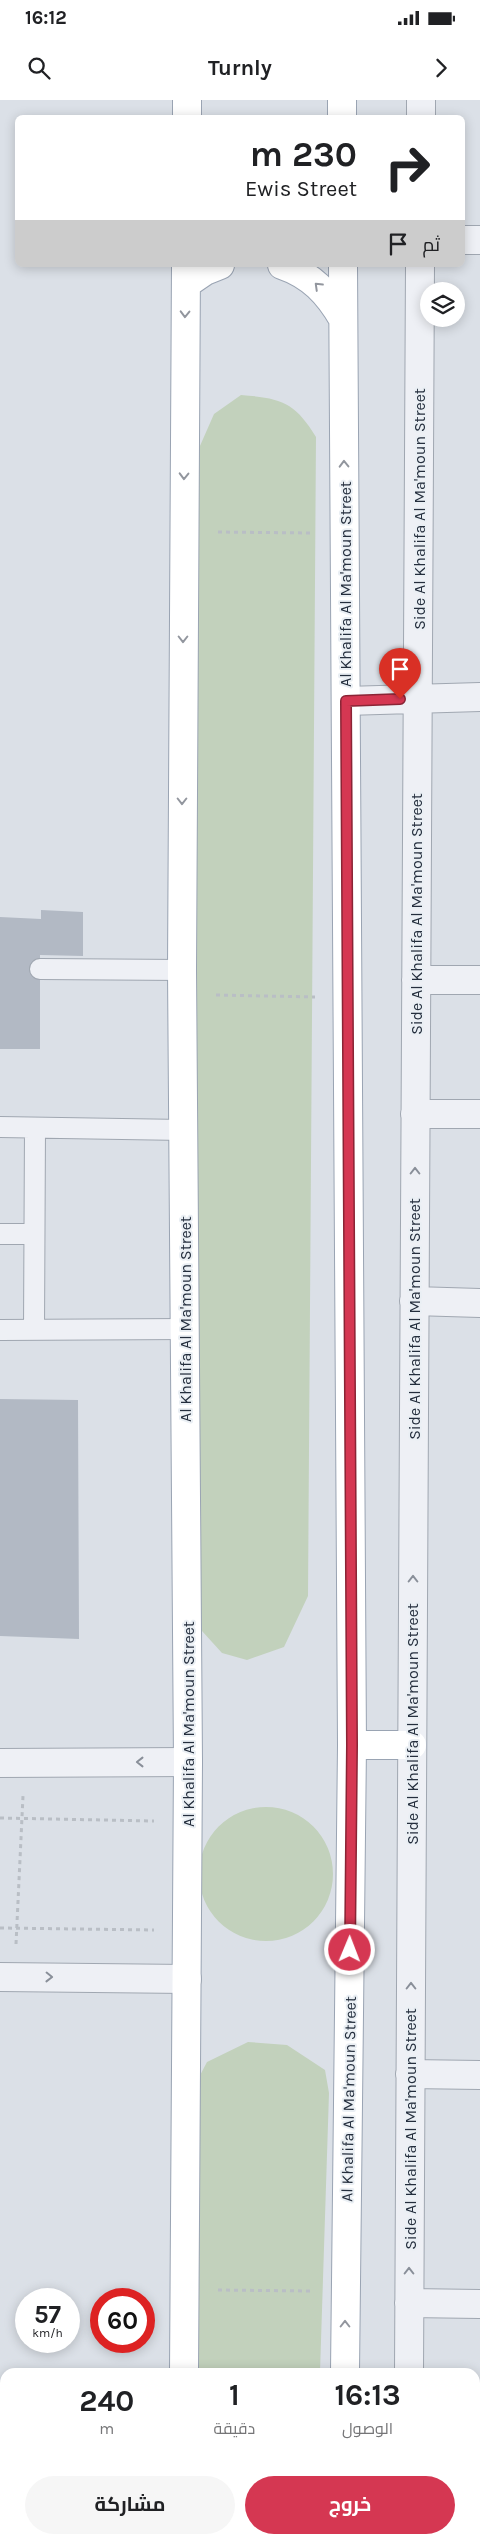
<!DOCTYPE html>
<html lang="ar">
<meta charset="utf-8">
<style>
:root{--surface:#fff;--page:#f6f6f6;--text:#202124;--muted:#757577;--accent:#d53752}
body{margin:0;font-family:Karla,Cairo,sans-serif;background:var(--page);color:var(--text);direction:rtl;height:100vh;display:flex;flex-direction:column;font-size:19px;white-space:nowrap}
*{box-sizing:border-box;margin:0}
p{font-size:16px;color:var(--muted)}
.icon{flex:none;width:28px;height:28px;fill:none;stroke:currentColor;stroke-width:2;stroke-linecap:round;stroke-linejoin:round}
.map{position:relative;flex:1;overflow:hidden;direction:ltr}
.drawer{position:absolute;left:0px;top:2268px;width:480px;height:176px;display:flex;flex-direction:column;background:var(--surface);border-radius:15px 15px 0 0;box-shadow:0 2px 12px #0003;direction:rtl}
.drawer>*{flex:none}
.banner{position:absolute;left:15px;top:15px;width:450px;height:152px;border-radius:8px;box-shadow:0 2px 12px #0003;direction:rtl;background:#fff;color:var(--text);overflow:hidden}
.controls{position:absolute;left:420px;top:182px;display:grid;gap:10px}
.controls a{display:grid;place-items:center;width:45px;height:45px;border-radius:50%;background:var(--surface);box-shadow:0 2px 12px #0003;font-size:25px}
.speed{position:absolute;left:15px;top:2188px;display:flex;gap:10px;font-size:25px;font-weight:700;text-align:center}
.speed>*{display:grid;place-content:center;width:65px;height:65px;border-radius:50%;background:var(--surface);box-shadow:0 2px 12px #0003;line-height:1}
.speed small{font-size:12px;font-weight:400}
.speed .limit{border:8px solid #d22;background:#fff;color:#111}
.pin{position:absolute;display:grid;place-items:center;width:42px;height:42px;color:#fff;margin:-51px -21px;border-radius:50% 50% 50% 0;rotate:-45deg;box-shadow:0 0 5px #0007}
.pin .icon{rotate:45deg}
.me{position:absolute;width:55px;margin:-28px;rotate:1deg;stroke-linejoin:round;filter:drop-shadow(0 0 4px #0008)}
.turn{display:flex;align-items:center;gap:18px;height:105px;padding:0 25px;font-size:22px}
.turn .icon{width:65px;height:65px;stroke-width:2.5}
.turn b{display:block;font-size:35px;line-height:42px}
.then{display:flex;align-items:center;height:48px;padding:0 25px;background:#0003;gap:10px;font-size:19px}
.eta{display:flex;justify-content:space-evenly;align-items:center;height:85px;text-align:center}
.eta b{font-size:30px;font-weight:700;line-height:35px}
.primary-button{display:flex;gap:10px;margin-top:auto;padding:10px 25px}
.primary-button a{flex:1;height:58px;border-radius:30px;background:var(--accent);color:#fff;font-size:20px;font-weight:700;line-height:58px;text-align:center}
.primary-button a+a{background:var(--page);color:var(--text)}
.status{display:flex;justify-content:space-between;align-items:center;height:35px;padding:0 25px;background:var(--surface);direction:ltr}
.status svg{height:14px;fill:currentColor}
header{display:flex;justify-content:space-between;align-items:center;height:65px;padding:0 25px;background:var(--surface);font-size:22px;font-weight:700}
.map>svg:first-child{display:block}
</style>
<div class="status"><b>16:12</b><svg viewBox="0 0 49 12"><path d="M0 12V9h3v3zM5 12V6h3v6zM10 12V3h3v9zM15 12V0h3v12zM26 1h20v11H26zM47 4h2v5h-2z"/></svg></div>
<header><svg class="icon" aria-label="forward" viewBox="0 0 24 24"><path d="M9 5l7 7-7 7"/></svg>Turnly<svg class="icon" aria-label="search" viewBox="0 0 24 24"><circle cx="10" cy="10" r="6"/><path d="M15 15l6 6"/></svg></header>
<div class="map">
<svg width="480" height="2443" viewBox="0 0 480 2443">
<rect width="100%" height="100%" fill="#dbe0e7"/>
<!-- green -->
<path fill="#c2d1bc" d="M241 295C281 298 295 302 316 337L308 1496 284 1547 247 1560 222 1553 202 1531 189 1493 196 355 214 314Z
M199 1774a67 67 0 1 1 134 0a67 67 0 1 1-134 0Z
M248 1942 287 1945 325 1970 329 1993 320 2272H189L187 2000 207 1962Z
M191 2439H315L312 2443H194Z"/>
<!-- building -->
<path fill="#b2b9c4" d="M41 810 83 812V856L40 855V949H0V817L41 819Z
M0 1299 78 1300 79 1539 0 1536Z"/>
<g fill="none" stroke-linecap="round" stroke-linejoin="round">
<!-- service casing -->
<g stroke="#a0a7b1" stroke-width="22">
<path id="service" d="M40 869 182 870
M0 1027 183 1030
M0 1134H33
M0 1230 185 1229
M34 1230 35 1028"/>
</g>
<!-- minor casing -->
<g stroke="#a0a7b1" stroke-width="30">
<path id="minor" d="M421 18V0
M462 140H480
M346 601 480 597
M416 880H480
M415 1014H480
M414 1201 480 1203
M410 1974 480 1975
M409 2203 480 2204
M409 2272 420 165
M408 2443V2439"/>
</g>
<!-- tertiary casing -->
<g stroke="#a0a7b1" stroke-width="30">
<path id="tertiary" d="M0 1663 188 1662
M0 1877 187 1879"/>
</g>
<!-- primary casing -->
<g stroke="#9aa4b3" stroke-width="30">
<path id="primary" d="M342 0V18
M187 18V0
M282 165C311 175 328 193 343 219
M343 165 352 1645 345 2272
M186 184 205 171 220 165
M352 1645H412
M184 2272 188 1662 182 870 186 165
M181 2443V2439
M344 2443V2439"/>
</g>
<!-- path -->
<path stroke="#b9bec5" stroke-width="3" stroke-dasharray="4 4" stroke-linecap="butt" d="M218 432 312 433
M216 895 315 897
M0 1718 154 1721
M0 1828 154 1830
M16 1844 23 1696
M218 2190 314 2191"/>
<!-- service -->
<use href="#service" stroke="#eef0f5" stroke-width="20"/>
<!-- minor -->
<use href="#minor" stroke="#eef0f5" stroke-width="28"/>
<!-- tertiary -->
<use href="#tertiary" stroke="#eef0f5" stroke-width="28"/>
<!-- primary -->
<use href="#primary" stroke="#fff" stroke-width="28"/>
</g>
<!-- one-way arrows -->
<defs><path id="oneway-chevron" d="M-2-3.5L2.5 0L-2 3.5" fill="none" stroke-width="1.6" stroke-linecap="round" stroke-linejoin="round" transform="scale(1.25)"/></defs>
<g stroke="#92969e">
<use href="#oneway-chevron" transform="translate(318 186) rotate(-136)"/>
<use href="#oneway-chevron" transform="translate(185 214) rotate(91)"/>
<use href="#oneway-chevron" transform="translate(344 364) rotate(-91)"/>
<use href="#oneway-chevron" transform="translate(184 376) rotate(91)"/>
<use href="#oneway-chevron" transform="translate(183 539) rotate(90)"/>
<use href="#oneway-chevron" transform="translate(182 701) rotate(90)"/>
<use href="#oneway-chevron" transform="translate(345 2224) rotate(-90)"/>
</g>
<g stroke="#898f99">
<use href="#oneway-chevron" transform="translate(415 1071) rotate(-90)"/>
<use href="#oneway-chevron" transform="translate(413 1479) rotate(-90)"/>
<use href="#oneway-chevron" transform="translate(140 1662) rotate(180)"/>
<use href="#oneway-chevron" transform="translate(49 1877) rotate(1)"/>
<use href="#oneway-chevron" transform="translate(411 1886) rotate(-90)"/>
<use href="#oneway-chevron" transform="translate(409 2171) rotate(-90)"/>
</g>
<g fill="none" stroke-linecap="round" stroke-linejoin="round">
<!-- route casing -->
<g stroke="#8a2435" stroke-width="12">
<path id="route" d="M350 1850 352 1645 346 601 400 599"/>
</g>
<!-- route -->
<use href="#route" stroke="#d53752" stroke-width="9"/>
</g>
<g text-anchor="middle" stroke-width="4" stroke-linejoin="round" paint-order="stroke">
<!-- street labels -->
<g font-size="16" fill="#242e3d" stroke="#eaeff4">
<text transform="translate(419 409) rotate(-90)" y="6">Side Al Khalifa Al Ma'moun Street</text>
<text transform="translate(345 484) rotate(-90)" y="6">Al Khalifa Al Ma'moun Street</text>
<text transform="translate(416 814) rotate(-90)" y="6">Side Al Khalifa Al Ma'moun Street</text>
<text transform="translate(185 1219) rotate(-90)" y="6">Al Khalifa Al Ma'moun Street</text>
<text transform="translate(414 1219) rotate(-90)" y="6">Side Al Khalifa Al Ma'moun Street</text>
<text transform="translate(188 1624) rotate(-90)" y="6">Al Khalifa Al Ma'moun Street</text>
<text transform="translate(412 1624) rotate(-90)" y="6">Side Al Khalifa Al Ma'moun Street</text>
<text transform="translate(348 1999) rotate(-89)" y="6">Al Khalifa Al Ma'moun Street</text>
<text transform="translate(410 2029) rotate(-90)" y="6">Side Al Khalifa Al Ma'moun Street</text>
</g>
</g>
</svg>
<div class="controls">
<a><svg class="icon" aria-label="layers" viewBox="0 0 24 24"><path d="M12 4l9 5-9 5-9-5zM3 14l9 5 9-5"/></svg></a>
</div>
<div class="speed"><div>57<small>km/h</small></div><div class="limit">60</div></div>
<div class="pin" style="left:400px;top:599px;background:#d93025"><svg class="icon" aria-label="arrive" viewBox="0 0 24 24"><path d="M6 21V4h12l-3 4 3 4H6"/></svg></div>
<svg class="me" style="left:350px;top:1850px" viewBox="-20 -20 40 40"><circle r="17" fill="#d53752" stroke="#fff" stroke-width="3"/><path d="M0-11L8 9 0 5-8 9z" fill="#fff"/></svg>
<div class="banner">
<div class="turn"><svg class="icon" aria-label="right" viewBox="0 0 24 24"><path d="M7 20v-9h11M14 6l5 5-5 5"/></svg><div><b>230 m</b>Ewis Street</div></div>
<div class="then">ثم<svg class="icon" aria-label="arrive" viewBox="0 0 24 24"><path d="M6 21V4h12l-3 4 3 4H6"/></svg></div>
</div>
<section class="drawer">
<div class="eta">
<div><b>16:13</b><p>الوصول</p></div>
<div><b>1</b><p>دقيقة</p></div>
<div><b>240</b><p>m</p></div>
</div>
<div class="primary-button"><a>خروج</a><a>مشاركة</a></div>
</section>
</div>
